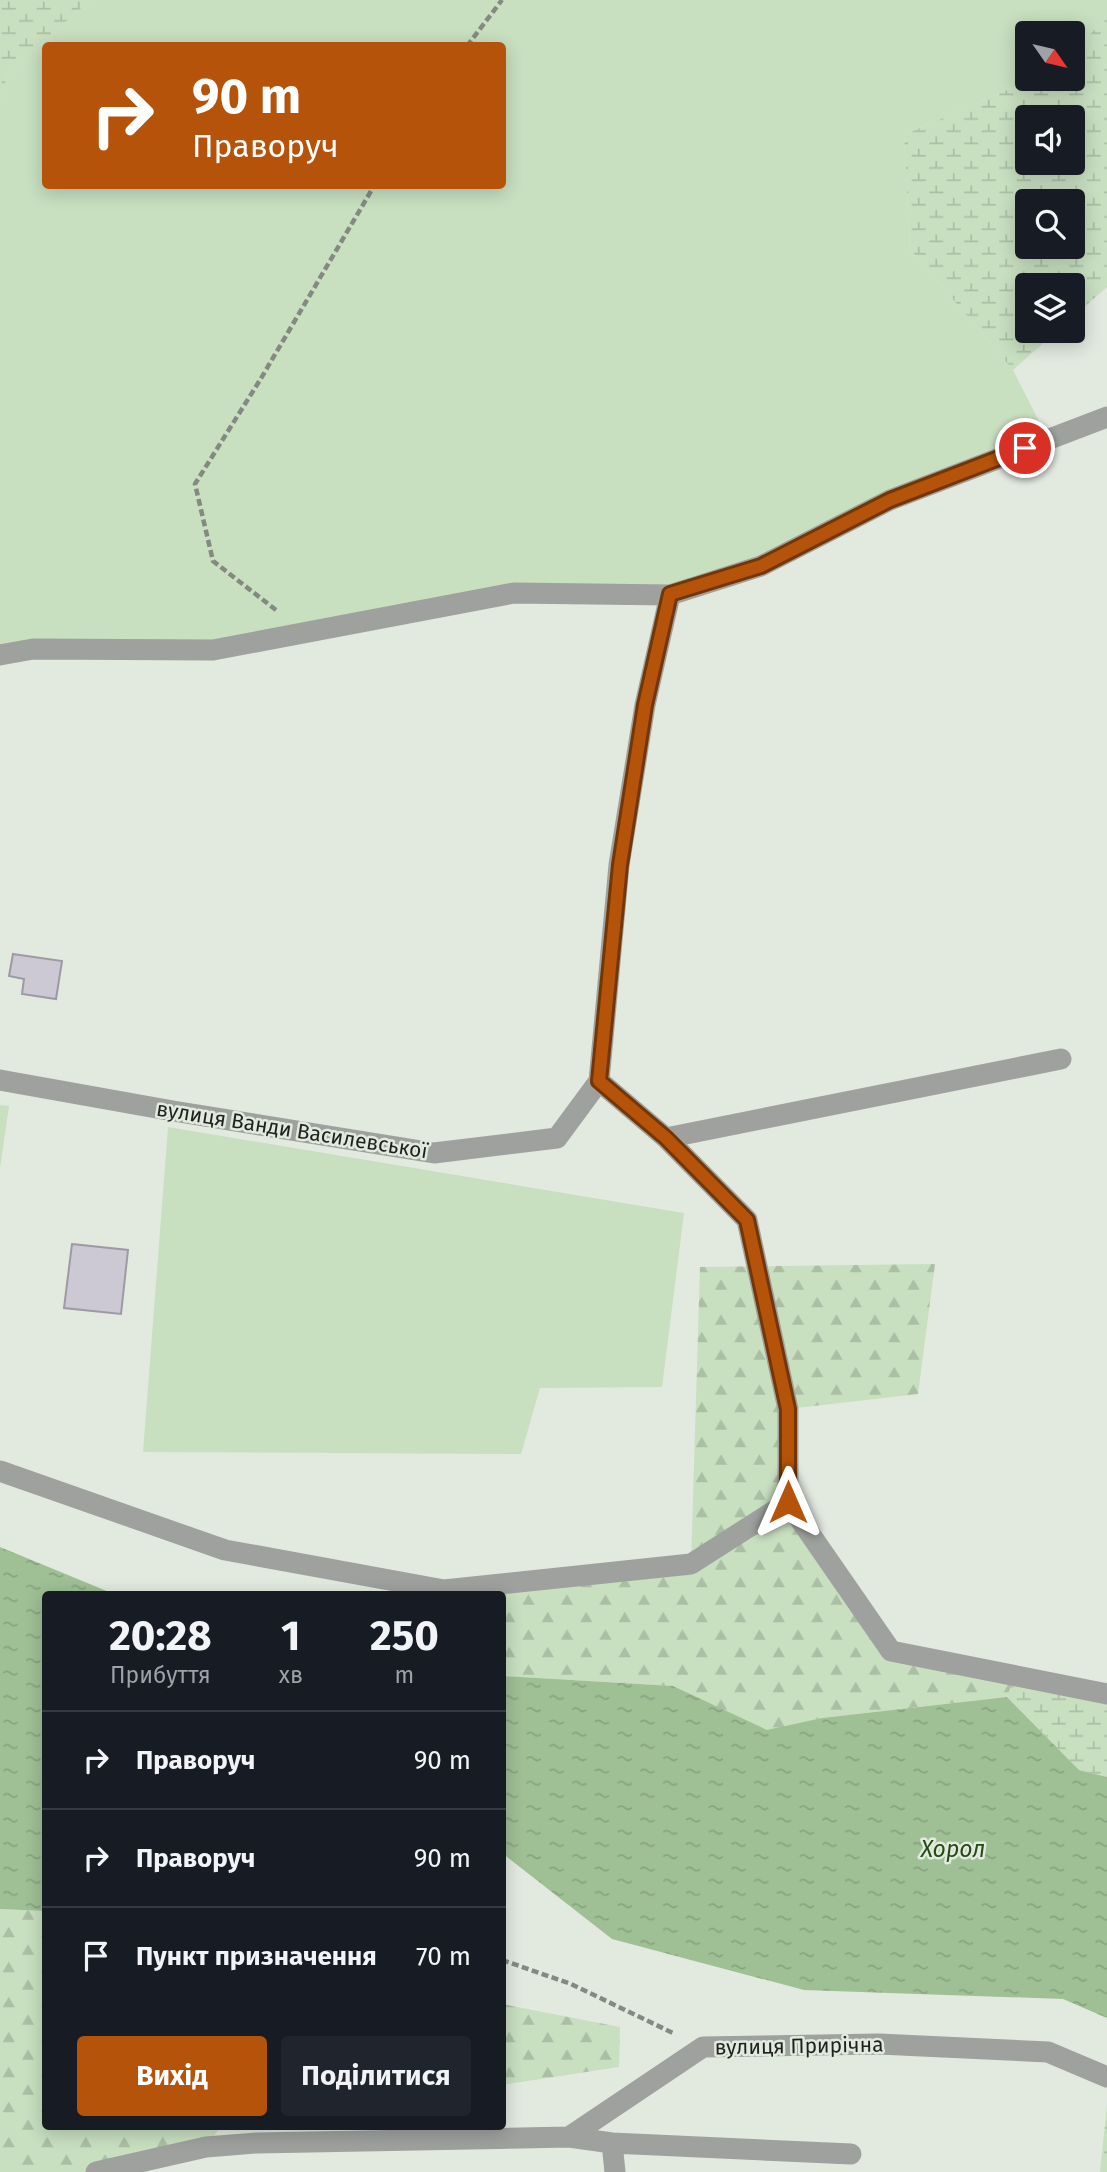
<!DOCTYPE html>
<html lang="uk">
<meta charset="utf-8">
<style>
:root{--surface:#171b24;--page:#20242c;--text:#f1f3f6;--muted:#9ea1a6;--line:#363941;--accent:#b45309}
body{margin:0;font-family:"Fira Sans",sans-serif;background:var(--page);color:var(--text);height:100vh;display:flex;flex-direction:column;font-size:26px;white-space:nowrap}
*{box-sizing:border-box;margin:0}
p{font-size:23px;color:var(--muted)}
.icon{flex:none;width:38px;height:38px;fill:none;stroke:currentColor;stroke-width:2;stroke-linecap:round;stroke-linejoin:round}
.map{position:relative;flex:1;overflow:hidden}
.drawer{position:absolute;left:42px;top:1591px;width:464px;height:539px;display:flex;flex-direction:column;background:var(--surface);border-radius:7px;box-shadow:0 4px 18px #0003}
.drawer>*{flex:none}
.hud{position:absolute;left:42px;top:42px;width:464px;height:147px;border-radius:7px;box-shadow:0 4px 18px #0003;background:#b45309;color:#fff;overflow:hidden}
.needle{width:46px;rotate:124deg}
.fabs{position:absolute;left:1015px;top:21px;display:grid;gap:14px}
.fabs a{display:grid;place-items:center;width:70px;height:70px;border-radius:7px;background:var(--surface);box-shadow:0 4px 18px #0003;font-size:35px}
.pin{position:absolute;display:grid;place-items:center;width:60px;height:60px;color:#fff;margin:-30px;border:4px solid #fff;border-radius:50%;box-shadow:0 2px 7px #0007}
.me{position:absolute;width:77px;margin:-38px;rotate:0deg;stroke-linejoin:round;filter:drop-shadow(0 0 5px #0008)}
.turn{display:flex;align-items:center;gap:24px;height:147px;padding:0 35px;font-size:32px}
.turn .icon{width:91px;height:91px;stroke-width:2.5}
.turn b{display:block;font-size:49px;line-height:60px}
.eta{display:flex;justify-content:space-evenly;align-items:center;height:119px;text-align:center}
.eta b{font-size:42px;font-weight:700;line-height:49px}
.primary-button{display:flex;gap:14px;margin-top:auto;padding:14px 35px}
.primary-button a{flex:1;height:80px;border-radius:7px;background:var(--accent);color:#fff;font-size:28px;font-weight:700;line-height:80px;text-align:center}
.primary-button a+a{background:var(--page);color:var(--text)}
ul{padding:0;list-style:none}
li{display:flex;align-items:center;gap:21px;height:98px;padding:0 35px;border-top:2px solid var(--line)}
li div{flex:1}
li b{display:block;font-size:26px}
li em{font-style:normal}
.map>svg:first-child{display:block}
</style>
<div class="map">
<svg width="1107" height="2172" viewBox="0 0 1107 2172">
<defs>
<pattern id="forest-firs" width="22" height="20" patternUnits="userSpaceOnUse" patternTransform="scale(1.75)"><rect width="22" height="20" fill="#c8dfc0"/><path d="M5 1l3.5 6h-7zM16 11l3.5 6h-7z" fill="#abbfa5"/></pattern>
<pattern id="wetland-marsh" width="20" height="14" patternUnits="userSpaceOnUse" patternTransform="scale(1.75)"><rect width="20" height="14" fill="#c8dfc0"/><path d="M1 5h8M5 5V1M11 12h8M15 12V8" fill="none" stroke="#abbfa5"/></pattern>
<pattern id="water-ripples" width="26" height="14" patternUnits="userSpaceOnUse" patternTransform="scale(1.75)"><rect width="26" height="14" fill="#9fbf95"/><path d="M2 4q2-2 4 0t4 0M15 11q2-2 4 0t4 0" fill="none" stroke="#88a480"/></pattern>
</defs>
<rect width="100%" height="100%" fill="#e2e9df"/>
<!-- green -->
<path fill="#c8dfc0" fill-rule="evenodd" d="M90 0H1107V18L1073 50V33H1027V79H1032L904 135 910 249 1013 370 1048 439 670 595 514 593 213 650 0 655V99L8 74ZM46 46H502V186H46Z
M0 1105 9 1106 0 1168Z
M168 1127 684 1213 662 1387 540 1388 521 1454 143 1452Z"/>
<!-- forest -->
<path fill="url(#forest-firs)" d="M935 1264 918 1394 788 1409V1502L891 1651 1015 1676 1007 1697 822 1718 767 1731 673 1686 502 1676V1594L691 1564 700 1267Z
M0 1909 45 1911 46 2126H221L206 2147 96 2172H0Z
M502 2004 620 2027 619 2067 502 2085Z"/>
<!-- wetland -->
<path fill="url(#wetland-marsh)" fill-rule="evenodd" d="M0 0H90L8 74 0 99Z
M1107 18V287L1073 317V285H1027V331H1057L1013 370 910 249 904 135 1032 79H1073V50ZM1027 117H1073V163H1027ZM1027 201H1073V247H1027Z
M1015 1676 1107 1696V1777L1079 1770 1007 1697Z
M1107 2105V2172H1100Z"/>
<!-- water -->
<path fill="url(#water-ripples)" d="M0 1547 114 1594H46L45 1911 0 1909Z
M502 1676 673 1686 767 1730 822 1718 1007 1697 1079 1770 1107 1777V2018L1063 1999 804 1990 612 1939 502 1853Z"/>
<!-- building -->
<path fill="#ccc9d4" stroke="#9e9aa5" stroke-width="2" d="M13 954 62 961 56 999 22 994 24 979 9 976Z
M72 1244 128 1250 121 1314 64 1308Z"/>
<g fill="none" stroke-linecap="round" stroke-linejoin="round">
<!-- path -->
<path stroke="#848982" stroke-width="4.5" stroke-dasharray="7 3.5" stroke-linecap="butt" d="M467 46 502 0
M276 610 213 561 195 484 260 380 374 186
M502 1960 571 1984 673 2033"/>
<!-- minor -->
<path stroke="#9ea19d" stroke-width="21" d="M0 655 33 649 213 650 514 593 670 595
M0 1080 173 1111 434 1153 557 1138 599 1081 619 865 645 705 670 595 761 566 890 500 1107 417
M599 1081 666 1138 747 1220 788 1409V1502
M666 1138 1061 1059
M0 1471 225 1550 444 1590 691 1564 788 1502 891 1651 1107 1694
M569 2137 612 2143 615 2172
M612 2143 851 2154
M96 2172 206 2147 257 2143 569 2137 703 2047 879 2044 1048 2052 1107 2077"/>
</g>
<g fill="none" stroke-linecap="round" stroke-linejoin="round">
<!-- route casing -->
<g stroke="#753606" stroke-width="18">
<path id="route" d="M788 1502V1409L747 1220 666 1138 599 1081 620 865 645 705 670 594 761 566 890 500 1025 448"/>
</g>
<!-- route -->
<use href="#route" stroke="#b45309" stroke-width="12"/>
</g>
<g text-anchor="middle" stroke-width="5" stroke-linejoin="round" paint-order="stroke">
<!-- street labels -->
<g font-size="21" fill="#1e211d" stroke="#e2e9df">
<text transform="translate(292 1130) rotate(9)" y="7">вулиця Ванди Василевської</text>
<text transform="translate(799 2046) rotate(-1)" y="7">вулиця Прирічна</text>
</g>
<!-- water labels -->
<g font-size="23" font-style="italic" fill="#234c12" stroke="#e2e9df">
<text x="953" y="1857">Хорол</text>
</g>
</g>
</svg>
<div class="fabs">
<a><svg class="needle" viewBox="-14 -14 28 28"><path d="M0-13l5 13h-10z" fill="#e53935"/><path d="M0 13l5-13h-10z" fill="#9ea1a6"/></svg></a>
<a><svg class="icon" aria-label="sound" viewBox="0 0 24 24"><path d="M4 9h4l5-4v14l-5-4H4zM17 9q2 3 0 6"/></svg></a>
<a><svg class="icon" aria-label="search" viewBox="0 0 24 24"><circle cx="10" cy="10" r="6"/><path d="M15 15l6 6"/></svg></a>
<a><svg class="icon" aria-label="layers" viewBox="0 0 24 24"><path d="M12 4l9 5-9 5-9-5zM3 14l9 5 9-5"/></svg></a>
</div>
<div class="pin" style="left:1025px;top:448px;background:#d93025"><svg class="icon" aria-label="arrive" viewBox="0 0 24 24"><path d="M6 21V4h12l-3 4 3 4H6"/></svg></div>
<svg class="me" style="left:788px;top:1502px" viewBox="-20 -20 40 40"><path d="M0-17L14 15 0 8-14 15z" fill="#b45309" stroke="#fff" stroke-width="4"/></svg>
<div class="hud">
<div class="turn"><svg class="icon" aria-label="right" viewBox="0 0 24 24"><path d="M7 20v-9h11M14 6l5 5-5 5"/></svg><div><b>90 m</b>Праворуч</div></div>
</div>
<section class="drawer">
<div class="eta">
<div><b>20:28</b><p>Прибуття</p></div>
<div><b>1</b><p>хв</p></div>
<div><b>250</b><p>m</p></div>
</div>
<ul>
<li><svg class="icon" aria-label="right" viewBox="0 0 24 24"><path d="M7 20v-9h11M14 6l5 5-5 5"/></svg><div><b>Праворуч</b></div><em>90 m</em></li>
<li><svg class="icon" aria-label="right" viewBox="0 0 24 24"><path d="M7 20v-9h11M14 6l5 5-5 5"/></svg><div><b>Праворуч</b></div><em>90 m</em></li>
<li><svg class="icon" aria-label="arrive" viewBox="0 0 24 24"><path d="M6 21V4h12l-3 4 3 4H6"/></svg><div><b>Пункт призначення</b></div><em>70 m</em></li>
</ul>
<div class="primary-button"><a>Вихід</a><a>Поділитися</a></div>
</section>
</div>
